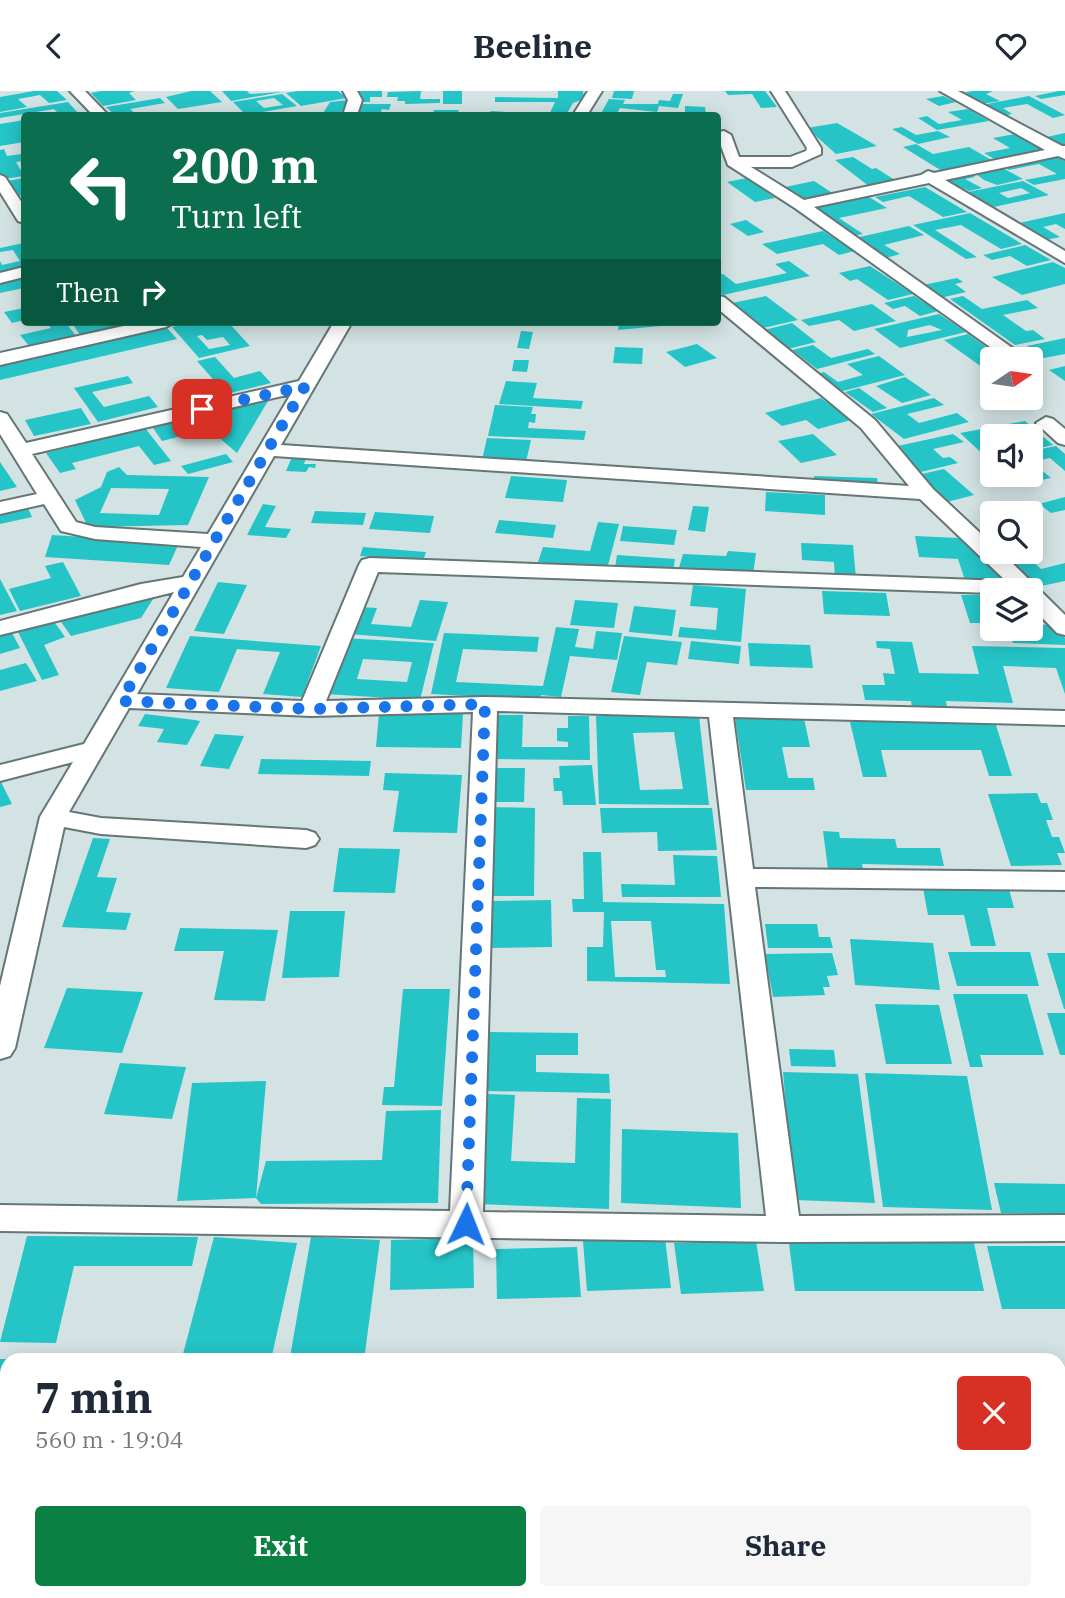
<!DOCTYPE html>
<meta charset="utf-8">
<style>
:root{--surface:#fff;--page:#f6f6f7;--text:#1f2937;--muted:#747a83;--accent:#0b8043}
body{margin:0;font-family:"IBM Plex Serif",serif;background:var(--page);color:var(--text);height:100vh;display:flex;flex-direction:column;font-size:26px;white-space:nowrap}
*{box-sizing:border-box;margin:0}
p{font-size:23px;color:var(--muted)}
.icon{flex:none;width:38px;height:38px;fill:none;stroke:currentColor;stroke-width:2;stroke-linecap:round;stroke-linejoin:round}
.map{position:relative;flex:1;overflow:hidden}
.side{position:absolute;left:0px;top:1262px;width:1066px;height:247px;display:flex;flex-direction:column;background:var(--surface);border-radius:21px 21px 0 0;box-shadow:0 4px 18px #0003}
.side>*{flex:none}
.guide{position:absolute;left:21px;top:21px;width:700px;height:214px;border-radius:7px;box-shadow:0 4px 18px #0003;background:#0b6e4f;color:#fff;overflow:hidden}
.needle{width:46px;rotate:77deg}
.tools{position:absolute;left:980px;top:256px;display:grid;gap:14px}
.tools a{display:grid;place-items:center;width:63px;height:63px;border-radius:7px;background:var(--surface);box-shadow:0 4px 18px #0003;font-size:35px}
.pin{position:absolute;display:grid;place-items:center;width:60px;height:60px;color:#fff;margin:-30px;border-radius:14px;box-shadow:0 4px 10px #0006}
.me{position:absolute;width:77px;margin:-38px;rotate:2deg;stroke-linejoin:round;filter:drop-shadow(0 0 5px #0008)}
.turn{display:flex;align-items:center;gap:24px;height:147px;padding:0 35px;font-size:32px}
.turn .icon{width:91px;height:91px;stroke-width:2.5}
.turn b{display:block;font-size:49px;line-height:60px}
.then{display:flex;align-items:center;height:66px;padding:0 35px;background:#0003;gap:14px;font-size:26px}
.round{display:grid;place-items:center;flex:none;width:74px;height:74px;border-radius:7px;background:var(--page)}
.overview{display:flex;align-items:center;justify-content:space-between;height:119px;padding:0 35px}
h1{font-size:42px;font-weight:700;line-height:52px}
.primary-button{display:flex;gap:14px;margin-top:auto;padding:14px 35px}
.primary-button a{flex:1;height:80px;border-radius:7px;background:var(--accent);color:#fff;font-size:28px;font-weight:700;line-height:80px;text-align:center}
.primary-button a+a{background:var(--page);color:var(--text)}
header{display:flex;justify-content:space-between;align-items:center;height:91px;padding:0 35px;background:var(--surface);font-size:32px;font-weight:700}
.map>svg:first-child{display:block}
</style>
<header><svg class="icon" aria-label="back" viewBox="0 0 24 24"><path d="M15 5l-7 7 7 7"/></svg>Beeline<svg class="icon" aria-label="heart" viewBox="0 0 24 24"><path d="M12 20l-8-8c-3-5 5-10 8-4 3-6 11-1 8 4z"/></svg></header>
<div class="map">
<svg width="1065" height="1507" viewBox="0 0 1065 1507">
<rect width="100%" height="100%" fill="#d3e3e3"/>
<!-- building -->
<path fill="#25c4c7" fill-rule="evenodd" d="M34 0H57L67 9 49 12 40 4 18 8 27 16 0 21V6Z
M101 0H134L129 2 136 9 103 15 91 2Z
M191 0H210L222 11 178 18 166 6Z
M222 0H247L250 3 282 1 231 10Z
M298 0H338L347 7 301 15 286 2Z
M359 0H382V6H370V11H360Z
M421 0 420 8H440V12L405 13V10H397L398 6H387L388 1Z
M443 0H462V13H443Z
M558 0H583L584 8 573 12 566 24H549L555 11H495V6L558 7Z
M614 0H634L632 8 612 7Z
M725 0H765L777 16 761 17 752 3 728 4Z
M973 0H993L986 3 1000 10 981 13 962 2Z
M1059 0H1065V4L1041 8 1035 5Z
M282 3 297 15 246 24 233 11ZM274 7 283 14 264 17 256 10Z
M673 3H683L678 17 659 15 657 21 620 17 616 24H600L609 8 625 9 623 13H658L659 9 670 10Z
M943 5 956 11 939 15 926 8Z
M1029 5 1065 24 1053 27 1027 13 1003 17 1012 23 1002 25 982 14Z
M160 7 165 12 130 18 137 24H115L106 16Z
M348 9 340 24H322L330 11Z
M68 11 79 23 60 24 54 18 0 27V22Z
M357 13H391L389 19 382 18 380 24H354Z
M685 15 705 16 706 24H685Z
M968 18 989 30 937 39 918 27 927 25 939 33 962 29 948 21Z
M434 19H459L457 24H432Z
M491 20 523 22V24H488Z
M24 29V51L0 55V33Z
M837 32 877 55 836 63 807 37Z
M902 36 916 44 938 40 950 46 918 53 892 38Z
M1065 42V53L1057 55 1042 47Z
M1015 43 1044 59 996 69 984 62 1010 57 993 47Z
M916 53 933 63 969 56 993 70 942 80 903 56Z
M4 58 7 65 22 63 24 70 16 71 24 85 4 88 0 82V59Z
M1053 64 1065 70V88L1034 94 1025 89 1057 83 1039 73 1009 79 1001 74Z
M853 66 872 78 876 77 898 91 870 96 835 69Z
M997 74 1023 88 997 94 984 89 971 79Z
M965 80 975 86 965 88 982 97 969 100 937 86Z
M24 87V104L18 105 7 90Z
M747 87 775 107 755 111 727 91Z
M814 90 834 103 806 109 785 96Z
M1023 90 1049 104 994 116 968 101ZM1021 97 1030 102 1008 107 999 102Z
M925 96 967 121 943 126 909 105 883 111 875 106Z
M869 106 887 117 839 127 863 143 852 145 811 118Z
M970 122 1022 153 1001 158 961 134 935 139 977 166 966 168 913 134Z
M1065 122V138L1056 133 1043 136 1060 146 1046 149 1019 132Z
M746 129 764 141 748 145 730 133Z
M909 135 924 144 884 154 900 163 886 167 855 147Z
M823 140 854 160 839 164 823 153 777 163 762 153Z
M24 152V176L0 181V170L2 174 20 170 13 159 0 161V157Z
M1025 154 1051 169 1027 175 1010 165 992 169 983 164Z
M789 170 810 185 723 204 718 200V184L723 183 736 193 787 182 775 173Z
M1053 171 1065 177V193L1022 204 992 186Z
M870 175 913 203 888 209 857 188 850 190 839 182Z
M24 187V197L0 202V192Z
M957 187 963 191 955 193 966 201 940 207 923 194Z
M766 205 798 229 763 237 732 212Z
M914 205 938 220 920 225 905 215 893 218 884 212Z
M963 205 982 218 1027 209 1038 217 1003 224 1026 240 1033 239 1045 248 1015 254 950 208Z
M872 213 896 230 854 240 839 229 809 235 801 229Z
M24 217V229L12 232 4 221Z
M939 223 966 241 900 257 874 238ZM930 234 942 239 907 246 908 239Z
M46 231H65L77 246 30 256 20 244 51 237Z
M114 231 118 236 80 244 72 232Z
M194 231H228L250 255 199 267 172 236ZM202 244 207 249 223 246 230 254 209 258 197 245Z
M681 231V233L618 239 619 232Z
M792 232 816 251 788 258 764 239Z
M167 237 177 248 0 289V275Z
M521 240 533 241 529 258 517 257Z
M968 243 1003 268H992V277L986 279 944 249Z
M1065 247V263L1044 267 1027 255Z
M697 253 717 267 685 276 666 261Z
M813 254 831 267 868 258 875 263 817 278 792 259Z
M615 256 643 257 642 273 613 272Z
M879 265 905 284 839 301 815 283 824 281 838 291 863 284 847 273Z
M215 266 234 287 260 280 271 292 226 303 197 270Z
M514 269H529L527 281 512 280Z
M1065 275V290L1049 279Z
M128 285 133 292 92 301 104 316 149 305 158 316 98 331 74 297Z
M905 286 931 304 902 312 876 295Z
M506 290 537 292 533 307 583 310 581 318 499 313Z
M859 297 887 317 873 321 845 301Z
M821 307 851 329 818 338 806 329 782 335 765 322Z
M934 307 944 314 907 323 919 332 957 322 969 331 904 348 871 323Z
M266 308 268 310 237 362 209 338 162 350 151 334Z
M495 314 533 316 531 323H536L535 332 529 331 528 337 586 340 584 349 488 345Z
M81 317 91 333 34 345 25 329Z
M1025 330 1053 354 1031 359V345H992V366L987 367 960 342Z
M145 337 171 370 154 374 139 355 72 372 76 378 60 382 46 362Z
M813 343 837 364 801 372 778 350Z
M953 343 964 351 933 358 943 367 950 366 958 372 921 381 893 356Z
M487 347 531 349 526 371 482 369Z
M1056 355 1065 363V380L1050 367 1032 371 1051 387 1016 394 1004 383H1031V360Z
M226 363 233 371 188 383 181 375Z
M292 366 306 367 304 373H316L315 377 309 376 306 381 286 380Z
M0 371 17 396 0 400Z
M119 376 127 384 209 386 188 434 88 436 75 409 101 396 107 381ZM111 397 169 398 159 424 100 422Z
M944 378 974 404 947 411 917 384Z
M511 385 567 389 563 411 505 407Z
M814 385 877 387 878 394 815 392Z
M766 401 825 404V424L765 420Z
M1065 406V419L1051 422 1039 413Z
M263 413 276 415 265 436 291 438 286 447 247 444Z
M27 415 32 426 0 433V422Z
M693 415 709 416 705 441 688 439Z
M315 420 366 422 363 434 311 432Z
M375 421 434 425 430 442 369 438Z
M499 429 556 434 553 447 495 442Z
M598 431 619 433 607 478 538 471 543 456 590 460Z
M623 435 677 439 674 454 620 450Z
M52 444 179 452 169 474 45 466Z
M915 445 959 447 1010 492H966L958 468 919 466Z
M801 452 853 454 856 488 835 487 834 471 802 469Z
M363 456 426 461 423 470 360 465Z
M728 460 756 462 753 484 678 480 683 463 726 465Z
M1023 460 1041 478 1065 472V490L1036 496 1003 464Z
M617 464 675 468 673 481 615 477Z
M63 471 81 505 20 520 9 498 51 487 45 475Z
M0 488 17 520 0 524Z
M218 491 247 494 224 543 194 540Z
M693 494 746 498 741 551 678 546 680 536 716 539 718 517 690 515Z
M822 500 886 502 890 525 824 523Z
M961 504H987L992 517V532H970Z
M155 505 141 527 71 545 59 528Z
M420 509 448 511 436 550 349 543 359 516 377 517 371 533 411 536Z
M575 509 618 512 614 537 570 534Z
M1031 511 1047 531H1031Z
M634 515 676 519 672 545 629 541Z
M53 529 65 546 44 554 59 584 42 589 17 539Z
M1031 533 1054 534 1065 547V554L1013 552 1008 537H1031Z
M556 536 579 538 575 556 593 558 596 540 622 542 617 569 570 565 561 606 541 604 540 609 431 603 444 542 539 546 537 561 463 558 456 591 543 595Z
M11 540 20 557 0 563V543Z
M190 545 321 555 302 606 263 603 280 561 237 558 219 601 166 597Z
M624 545 682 551 677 574 647 571 640 604 611 601Z
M343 547 434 552 420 609 326 603ZM363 568 412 571 407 591 357 588Z
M691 550 741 555 739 573 688 568Z
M876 550 912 551 919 582 979 583 972 555 1065 557V603L1056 577 1003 575 1013 612 946 610 947 616H912L911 610 865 609 862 594H885L883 582 895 583 890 558 877 557Z
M748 552 810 554 813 577 750 575Z
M26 572 37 590 0 600V579Z
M145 623 195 629 200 630 187 654 157 651 164 638 138 635Z
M379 623H463L461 657 376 656Z
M494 624H523L522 656H568V651L557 650V637H568V625H589L590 669 493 668Z
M596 625H699L709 714 599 713ZM674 641 683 698 640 699 633 642Z
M735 627H804L810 656H782L788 687H813L815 699H746Z
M850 631H995L1012 685H989L981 659H881L887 686H863Z
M215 643 244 645 229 678 200 675Z
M261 668 371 670 369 685 258 683Z
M592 674 596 714H563L562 700H554L553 687H560L559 675Z
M497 677H525L524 711H495Z
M385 682 462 684 457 742 393 741 399 700 383 699Z
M0 689 12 713 0 716Z
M1037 702 1041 712H1047L1053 729H1046L1052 746H1059L1065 762H1057L1062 774 1011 775 988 703Z
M492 716 535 717 534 805H489Z
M600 717H712L717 759 658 760 657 741 602 742Z
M823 740 839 741 840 747 895 748 897 757H940L944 775 862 773 863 778H828Z
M93 747 110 748 97 786 117 787 106 821 131 822 126 839 62 836Z
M339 757 400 758 395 802 333 801Z
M583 761H601L603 811 724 813 730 893 587 890V856H603L604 821H573L572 808H584ZM611 830H651L656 879H665L666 886H615Z
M673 764 717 765 721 806H622L621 793 675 794Z
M923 797 1009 798 1014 817H987L996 855H971L964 824H928Z
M551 809 552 856 489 857V810Z
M290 820H345L339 886 282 887Z
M765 833H817L819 846H830L833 857H768Z
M180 837 278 839 265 910 214 909 224 860H174Z
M850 848 933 852 940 899 855 894Z
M948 861H1030L1039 895H957Z
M832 862 838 884 827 885 830 896H823L825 904 773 906 765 863Z
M1047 862H1065V918H1064Z
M67 897 143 901 122 962 44 957Z
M403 898H450L442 1015 382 1014 384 996H394Z
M953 903H1027L1044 964H980L983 976H970Z
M875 913 939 914 952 973H886Z
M1047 922H1065V964H1060Z
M487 941 578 942V964H536V981L609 983 610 1002 485 1000Z
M789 958 834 959 836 976 791 975Z
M120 972 186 976 172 1028 104 1023Z
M783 981 858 983 875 1112 794 1109Z
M865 982 967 985 992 1119 883 1116Z
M266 990 256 1107 177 1110 192 992Z
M485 1003 515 1004 511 1070 575 1072 577 1007 611 1008 609 1118 477 1113Z
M441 1019 438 1112 261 1113 256 1107 266 1070 382 1069 386 1020Z
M622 1038 738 1042 741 1117 621 1112Z
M994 1092 1065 1093V1122H1001Z
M27 1145 198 1146 192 1175H74L56 1252 0 1251Z
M214 1146 297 1152 271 1269 183 1263Z
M311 1146 380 1149 364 1269 290 1266Z
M473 1147 474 1197 390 1199 391 1149Z
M665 1147 671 1197 587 1200 583 1150Z
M756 1150 764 1200 681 1203 674 1152Z
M789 1152H974L984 1200H795Z
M987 1155H1065V1218H1002Z
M577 1156 581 1206 497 1208 496 1158Z
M0 1268H7V1449H0Z
M1059 1375H1065V1437H1059Z"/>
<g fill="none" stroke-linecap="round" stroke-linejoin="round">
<!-- minor casing -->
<g stroke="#667575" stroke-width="4">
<path id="minor" d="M70 0H85L108 24H93Z
M343 0H357L362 9 357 24H343L348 9Z
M588 0H602L587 24H573Z
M771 0H785L821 57V63L792 76H751L804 109 921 84 928 80 934 82 1045 59 940 0H958L1062 55H1065V68L1058 65 945 89 1065 160V172L929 92 814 116 1028 268H1007L795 117 728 74 718 47 719 41 724 40 731 44 739 66H790L806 60 807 57Z
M0 84 5 86 24 115V132L18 130 0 101Z
M24 176V186L0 192V182Z
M718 205 724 206 875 329 933 398 992 453V460H1000L1065 524V544L1057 542 1031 515V499H992V502L378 481 326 610 485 606 1065 620V634L733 626 753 778 1065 781V799L755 796 799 1125 1065 1124V1150L784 1151 0 1140V1114L450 1120 473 621 311 625 129 617 69 721 101 727 306 739 315 742 319 748 315 754 306 757 101 743 64 736 15 957 10 965 0 968V895L40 726 73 671 0 690V674L84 653 174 501 0 544V530L141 493 183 486 201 456 95 448 61 440 44 413 0 423V411L37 403 0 343V321L7 323 26 352 299 290 334 231H352L281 354 909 395 861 337 718 218ZM291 303 208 443 95 436 76 431 32 363ZM274 365 920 408 1006 490 370 467 362 469 359 474 302 610 137 603ZM497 620 709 626 766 1125 483 1121Z
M142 231H175L166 236 0 274V262Z
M1046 326 1053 328 1065 338V354L1058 352 1036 332Z
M0 1449H7V1485H0Z
M1059 1473H1065V1507H1053L1044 1502H1059Z
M334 1502H372L371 1507H333Z
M490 1502H582L584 1507H492Z
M695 1502H751L749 1507H693Z"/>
</g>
<!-- minor -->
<use href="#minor" fill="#fff" fill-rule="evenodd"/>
</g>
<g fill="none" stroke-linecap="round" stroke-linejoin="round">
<!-- route -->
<path stroke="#1a73e8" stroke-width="12" stroke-dasharray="0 21.6" d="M202 318 305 295 121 610 311 618 485 613 466 1133"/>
</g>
</svg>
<div class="tools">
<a><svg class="needle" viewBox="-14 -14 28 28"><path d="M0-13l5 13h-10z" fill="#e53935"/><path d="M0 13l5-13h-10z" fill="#747a83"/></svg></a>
<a><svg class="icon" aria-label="sound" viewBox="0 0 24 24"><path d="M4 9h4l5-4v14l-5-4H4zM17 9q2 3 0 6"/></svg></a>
<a><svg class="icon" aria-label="search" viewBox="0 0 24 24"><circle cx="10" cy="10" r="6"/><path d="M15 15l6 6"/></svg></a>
<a><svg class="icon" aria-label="layers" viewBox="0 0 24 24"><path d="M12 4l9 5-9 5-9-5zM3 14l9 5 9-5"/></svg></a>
</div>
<div class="pin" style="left:202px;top:318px;background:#d93025"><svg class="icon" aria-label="arrive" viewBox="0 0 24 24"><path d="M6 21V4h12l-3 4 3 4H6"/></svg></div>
<svg class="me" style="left:466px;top:1133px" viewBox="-20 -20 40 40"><path d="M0-17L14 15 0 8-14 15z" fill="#1a73e8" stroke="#fff" stroke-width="4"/></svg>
<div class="guide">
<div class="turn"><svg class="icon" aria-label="left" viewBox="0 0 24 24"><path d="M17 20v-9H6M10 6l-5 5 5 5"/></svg><div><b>200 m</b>Turn left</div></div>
<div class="then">Then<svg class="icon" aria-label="right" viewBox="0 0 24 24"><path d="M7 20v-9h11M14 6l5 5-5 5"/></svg></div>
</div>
<section class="side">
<div class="overview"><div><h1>7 min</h1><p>560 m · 19:04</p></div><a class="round" style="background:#d93025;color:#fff"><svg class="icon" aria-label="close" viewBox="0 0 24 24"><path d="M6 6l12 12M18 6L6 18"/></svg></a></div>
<div class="primary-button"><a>Exit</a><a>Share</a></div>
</section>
</div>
